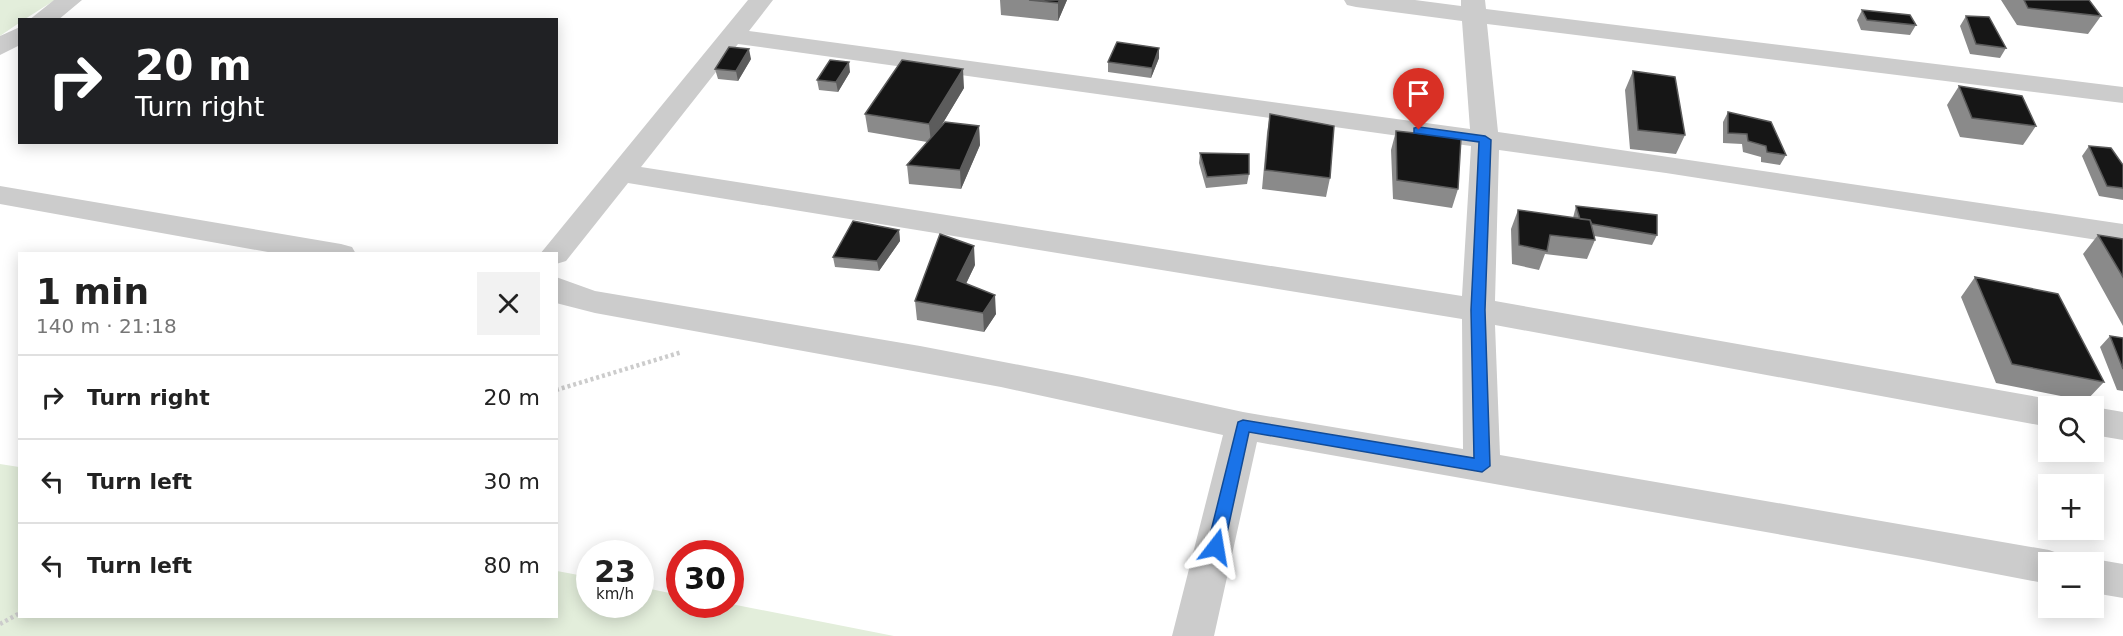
<!DOCTYPE html>
<meta charset="utf-8">
<style>
:root{--surface:#fff;--page:#f2f2f2;--text:#222;--muted:#767676;--line:#e0e0e0}
body{margin:0;font-family:"DejaVu Sans",sans-serif;background:var(--page);color:var(--text);height:100vh;display:flex;flex-direction:column;font-size:22px;white-space:nowrap}
*{box-sizing:border-box;margin:0}
p{font-size:20px;color:var(--muted)}
.icon{flex:none;width:33px;height:33px;fill:none;stroke:currentColor;stroke-width:2;stroke-linecap:round;stroke-linejoin:round}
.map{position:relative;flex:1;overflow:hidden}
.panel{position:absolute;left:18px;top:252px;width:540px;height:366px;display:flex;flex-direction:column;background:var(--surface);border-radius:0px;box-shadow:0 3px 15px #0003}
.panel>*{flex:none}
.top-card{position:absolute;left:18px;top:18px;width:540px;height:126px;border-radius:0px;box-shadow:0 3px 15px #0003;background:#202124;color:#fff;overflow:hidden}
.tools{position:absolute;left:2038px;top:396px;display:grid;gap:12px}
.tools a{display:grid;place-items:center;width:66px;height:66px;border-radius:0px;background:var(--surface);box-shadow:0 3px 15px #0003;font-size:30px}
.speed{position:absolute;left:576px;top:540px;display:flex;gap:12px;font-size:30px;font-weight:700;text-align:center}
.speed>*{display:grid;place-content:center;width:78px;height:78px;border-radius:50%;background:var(--surface);box-shadow:0 3px 15px #0003;line-height:1}
.speed small{font-size:15px;font-weight:400}
.speed .limit{border:9px solid #d22;background:#fff;color:#111}
.pin{position:absolute;display:grid;place-items:center;width:51px;height:51px;color:#fff;margin:-62px -26px;border-radius:50% 50% 50% 0;rotate:-45deg;box-shadow:0 0 6px #0007}
.pin .icon{rotate:45deg}
.me{position:absolute;width:66px;margin:-33px;rotate:14deg;stroke-linejoin:round;filter:drop-shadow(0 0 4px #0008)}
.turn{display:flex;align-items:center;gap:21px;height:126px;padding:0 18px;font-size:27px}
.turn .icon{width:78px;height:78px;stroke-width:2.5}
.turn b{display:block;font-size:42px;line-height:51px}
.round{display:grid;place-items:center;flex:none;width:63px;height:63px;border-radius:0px;background:var(--page)}
.headline{display:flex;align-items:center;justify-content:space-between;height:102px;padding:0 18px}
h1{font-size:36px;font-weight:700;line-height:45px}
ul{padding:0;list-style:none}
li{display:flex;align-items:center;gap:18px;height:84px;padding:0 18px;border-top:2px solid var(--line)}
li div{flex:1}
li b{display:block;font-size:22px}
li em{font-style:normal}
.map>svg:first-child{display:block}
</style>
<div class="map">
<svg width="2123" height="636" viewBox="0 0 2123 636">
<rect width="100%" height="100%" fill="#fff"/>
<!-- green -->
<path fill="#e3eedb" d="M0 0H55L25 19 20 20 19 23 0 36Z
M0 464 19 467 20 616H556L557 571 589 577 590 604H640L641 587 679 595 680 604H731L894 636H0Z"/>
<g fill="none" stroke-linecap="round" stroke-linejoin="round">
<!-- path -->
<path stroke="#ccc" stroke-width="4.5" stroke-dasharray="3 3" stroke-linecap="butt" d="M556 390 682 352
M0 624 20 613"/>
<!-- minor -->
<path fill="#ccc" fill-rule="evenodd" d="M54 0H82L58 20H29Z
M748 0H773L749 31 1470 129 1462 21 1356 7 1347 5 1344 0H1415L1461 6V0H1485L1486 9 2123 87V103L1487 24 1498 132 2123 224V244L1666 173 1499 150 1495 301 2049 399 2063 406H2049V427L1495 325 1500 455 2049 550 2063 555 2067 562H2049V584L1918 559 1257 442 1214 636H1172L1223 435 1001 387 595 313 556 303V277L595 291 920 346 1082 377 1243 412 1463 449 1462 319 628 183 566 261 556 264V254H540ZM738 44 1471 146 1462 296 641 167Z
M20 27V45L0 55V36Z
M0 186 341 244 352 247 356 254H279L0 204Z
M2094 407 2123 412V440L2094 435Z
M2094 559 2123 564V598L2094 593V562H2083Z"/>
</g>
<!-- wall -->
<path fill="#8a8a8a" d="M1000 0H1067L1058 21 1001 15Z
M2001 0H2089L2101 16 2088 34 2017 25Z
M1862 10 1916 25 1910 35 1861 30 1857 20Z
M1966 16 2006 48 2000 58 1970 54 1960 26Z
M1159 58 1151 78 1108 72V62Z
M751 59 738 81 718 79 715 69Z
M1633 71 1685 135 1676 154 1630 149 1625 90Z
M850 72 838 92 819 90 817 80Z
M1959 86 2036 126 2023 145 1960 137 1947 105Z
M964 88 941 126H979L980 145 961 189 909 184 907 165 927 142 868 132 865 114Z
M1728 112 1786 155 1780 165 1761 162V157L1743 152 1742 144 1723 143V122Z
M1270 114 1330 178 1326 197 1262 189 1267 133Z
M1396 131 1458 189 1452 208 1393 199 1391 150Z
M2089 146 2123 165V200L2099 196 2082 156Z
M1200 153 1249 174 1247 184 1206 188 1199 163Z
M1576 206 1657 235 1652 245 1594 236 1595 240 1587 259 1545 254 1539 270 1512 264 1511 229 1518 210 1573 218Z
M899 230 900 241 879 271 835 267 833 257Z
M2098 235 2123 239V326L2083 254Z
M975 265 966 284 996 314 984 332 917 320 915 301Z
M1975 277 2104 382 2086 401 1996 383 1961 297Z
M2110 336 2123 338V391L2117 390 2100 347Z"/>
<!-- shaded-wall -->
<path fill="#5c5c5c" d="M1060 0H1067L1058 21V3Z
M1159 48V58L1151 78 1152 68Z
M749 49 751 59 738 81 736 71Z
M849 62 850 72 838 92 836 82Z
M963 69 964 88 931 143 929 124Z
M979 126 980 145 961 189 960 170Z
M899 230 900 241 879 271 877 261Z
M974 246 975 265 958 300 957 280Z
M995 295 996 314 984 332 983 313Z"/>
<!-- building -->
<path fill="#161616" stroke="#5c5c5c" stroke-width="1.5" d="M1029 0H1060L1058 3Z
M2024 0H2089L2101 16 2028 8Z
M1862 10 1910 15 1916 25 1867 20Z
M1966 16 1989 17 2006 48 1976 44Z
M1117 42 1159 48 1152 68 1108 62Z
M729 47 749 49 736 71 715 69Z
M830 60 849 62 836 82 817 80Z
M902 60 963 69 929 124 865 114Z
M1633 71 1675 77 1685 135 1638 130Z
M1959 86 2022 96 2036 126 1972 118Z
M1728 112 1771 122 1786 155 1767 152 1766 146 1748 141 1747 134 1728 133Z
M1270 114 1334 126 1330 178 1265 170Z
M945 122 979 126 960 170 907 165Z
M1396 131 1461 138 1458 189 1397 180Z
M2089 146 2111 148 2123 165V188L2107 186Z
M1200 153 1249 154V174L1207 177Z
M1576 206 1657 215V235L1592 224 1590 220 1580 219Z
M1518 210 1590 220 1595 240 1550 235 1547 251 1519 245Z
M853 221 899 230 877 261 833 257Z
M940 234 974 246 957 280 995 295 983 313 915 301Z
M2098 235 2123 239V277Z
M1975 277 2058 294 2104 382 2012 364Z
M2110 336 2123 338V369Z"/>
<!-- route -->
<path fill="#1a73e8" stroke="#114b97" stroke-width="1.5" d="M1419 127 1485 136 1491 140 1485 310 1490 466 1482 472 1249 432 1224 547 1221 552H1210L1207 547 1238 422 1243 420 1474 458 1471 310 1479 142 1414 133V128Z"/>
</svg>
<div class="tools">
<a><svg class="icon" aria-label="search" viewBox="0 0 24 24"><circle cx="10" cy="10" r="6"/><path d="M15 15l6 6"/></svg></a>
<a>+</a>
<a>−</a>
</div>
<div class="speed"><div>23<small>km/h</small></div><div class="limit">30</div></div>
<div class="pin" style="left:1419px;top:130px;background:#d93025"><svg class="icon" aria-label="arrive" viewBox="0 0 24 24"><path d="M6 21V4h12l-3 4 3 4H6"/></svg></div>
<svg class="me" style="left:1216px;top:547px" viewBox="-20 -20 40 40"><path d="M0-17L14 15 0 8-14 15z" fill="#1a73e8" stroke="#fff" stroke-width="4"/></svg>
<div class="top-card">
<div class="turn"><svg class="icon" aria-label="right" viewBox="0 0 24 24"><path d="M7 20v-9h11M14 6l5 5-5 5"/></svg><div><b>20 m</b>Turn right</div></div>
</div>
<section class="panel">
<div class="headline"><div><h1>1 min</h1><p>140 m · 21:18</p></div><a class="round"><svg class="icon" aria-label="close" viewBox="0 0 24 24"><path d="M6 6l12 12M18 6L6 18"/></svg></a></div>
<ul>
<li><svg class="icon" aria-label="right" viewBox="0 0 24 24"><path d="M7 20v-9h11M14 6l5 5-5 5"/></svg><div><b>Turn right</b></div><em>20 m</em></li>
<li><svg class="icon" aria-label="left" viewBox="0 0 24 24"><path d="M17 20v-9H6M10 6l-5 5 5 5"/></svg><div><b>Turn left</b></div><em>30 m</em></li>
<li><svg class="icon" aria-label="left" viewBox="0 0 24 24"><path d="M17 20v-9H6M10 6l-5 5 5 5"/></svg><div><b>Turn left</b></div><em>80 m</em></li>
</ul>
</section>
</div>
